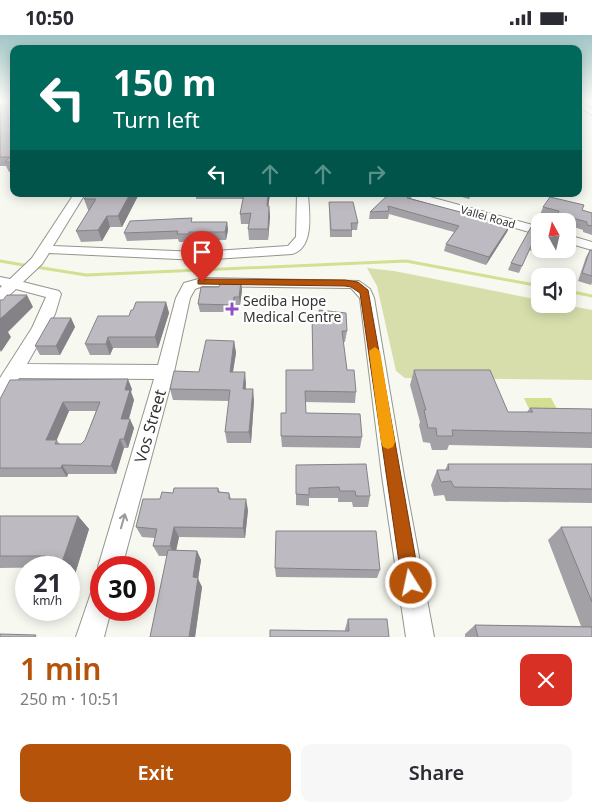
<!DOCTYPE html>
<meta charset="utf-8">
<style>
:root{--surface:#fff;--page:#f7f7f7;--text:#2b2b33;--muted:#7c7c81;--accent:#b45309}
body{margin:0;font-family:"Noto Sans",sans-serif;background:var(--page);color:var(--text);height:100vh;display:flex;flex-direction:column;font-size:19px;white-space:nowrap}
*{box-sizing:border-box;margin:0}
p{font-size:16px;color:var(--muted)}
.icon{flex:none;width:28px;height:28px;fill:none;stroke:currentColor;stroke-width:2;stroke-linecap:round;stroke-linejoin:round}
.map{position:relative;height:602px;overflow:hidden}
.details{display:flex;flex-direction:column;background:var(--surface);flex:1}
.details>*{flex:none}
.hud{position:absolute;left:10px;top:10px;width:572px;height:152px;border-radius:10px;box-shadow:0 2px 12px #0003;background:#00695c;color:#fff;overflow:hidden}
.needle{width:32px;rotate:352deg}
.fabs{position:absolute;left:531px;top:178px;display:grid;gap:10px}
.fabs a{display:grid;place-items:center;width:45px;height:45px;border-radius:10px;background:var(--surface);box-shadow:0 2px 12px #0003;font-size:25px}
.speed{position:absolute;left:15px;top:521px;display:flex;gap:10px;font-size:25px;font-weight:700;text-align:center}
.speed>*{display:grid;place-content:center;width:65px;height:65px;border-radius:50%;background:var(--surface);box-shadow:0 2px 12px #0003;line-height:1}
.speed small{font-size:12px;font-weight:400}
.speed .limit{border:8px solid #d22;background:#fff;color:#111}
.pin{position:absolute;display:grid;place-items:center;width:42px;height:42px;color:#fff;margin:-51px -21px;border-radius:50% 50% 50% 0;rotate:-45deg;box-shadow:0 0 5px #0007}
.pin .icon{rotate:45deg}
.me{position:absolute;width:55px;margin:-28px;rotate:350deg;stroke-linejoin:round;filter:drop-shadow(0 0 4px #0008)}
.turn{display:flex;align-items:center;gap:18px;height:105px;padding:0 20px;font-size:22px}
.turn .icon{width:65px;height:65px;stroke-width:2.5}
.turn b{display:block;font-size:35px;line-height:42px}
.lanes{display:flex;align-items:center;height:48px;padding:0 20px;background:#0003;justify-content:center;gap:25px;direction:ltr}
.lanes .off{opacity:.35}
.round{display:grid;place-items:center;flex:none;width:52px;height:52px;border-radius:10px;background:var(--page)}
.head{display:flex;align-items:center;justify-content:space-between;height:85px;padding:0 20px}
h1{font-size:30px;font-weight:600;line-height:38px;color:var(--accent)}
.cta{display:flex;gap:10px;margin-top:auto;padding:10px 20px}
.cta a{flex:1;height:58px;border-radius:10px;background:var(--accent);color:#fff;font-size:20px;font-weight:600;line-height:58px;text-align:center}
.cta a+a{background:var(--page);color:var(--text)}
.status{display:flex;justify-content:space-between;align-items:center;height:35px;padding:0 25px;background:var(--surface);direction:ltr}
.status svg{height:14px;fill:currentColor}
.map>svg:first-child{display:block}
</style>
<div class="status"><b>10:50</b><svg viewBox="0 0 49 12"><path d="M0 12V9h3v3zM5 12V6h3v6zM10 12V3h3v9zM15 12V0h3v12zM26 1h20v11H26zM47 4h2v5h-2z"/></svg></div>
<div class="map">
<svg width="592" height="602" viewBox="0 0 592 602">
<rect width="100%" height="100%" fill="#f7f8f0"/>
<!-- green -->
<path fill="#d7deac" d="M367 233 394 236 540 265V269H561L592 275V345L405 343 396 336 377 251Z"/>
<!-- water -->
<path fill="#d5df92" d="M524 363H551L557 374H529Z"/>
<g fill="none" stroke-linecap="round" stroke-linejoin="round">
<!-- stream -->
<path stroke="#d5df92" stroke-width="3" d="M0 226 29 231
M36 232 86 240 406 226 540 251
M568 256 592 261"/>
<!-- minor casing -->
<g stroke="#94968e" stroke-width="2">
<path id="minor" d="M579 67 592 74V80L579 72Z
M74 159H85L53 211 199 217 288 211 296 202 297 159H308C309 176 315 213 292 219L199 225 49 218 42 229 23 247 59 256 61 259 55 279 27 329 158 330 176 263 184 248 202 243 359 246 370 254 374 263 404 441 434 602H406L382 441 360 263 351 253 203 251 195 254 190 263 174 337 122 532H101V541L98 532 154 344 19 343 6 363 0 365V343L32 293 46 262 16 254 5 264 0 266V253L2 251 0 250V242L10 244 32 223Z
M401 159H419L540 192V200L403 161Z
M568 200 592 207V215L568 208Z
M101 551V575H111L104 602H76L92 555Z"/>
</g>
<!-- minor -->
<use href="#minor" fill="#fff" fill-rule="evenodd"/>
</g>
<!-- wall -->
<path fill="#a3a0a6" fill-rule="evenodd" d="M9 66H14V137H9L6 131H0V70L10 69Z
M88 159H139L122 192H110L102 206 81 207 76 196 89 175H88L84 164Z
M171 159H270L268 171H269L270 182 268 205H249L248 194 249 189H241L240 179 243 164H196V162H191L190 160H172Z
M389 159H412L411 164 510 190 507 197 486 230 444 216 446 209 454 197 389 179 388 184H369L370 177Z
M451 159H472L469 164Z
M329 167 358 188 357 195H352V202H330Z
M543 172 582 175 592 178V200L583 197V195L568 190V186H555L556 184 540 180Z
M227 187 228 195 226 205H191L190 207H179L178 204 127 206 124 198Z
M540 200 532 216 529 215 519 238 508 235 511 228Z
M590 215H592V248L591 250 578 246 586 222Z
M241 247 242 255 240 270H235L234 277H200L198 269 219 252Z
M166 267 169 278 158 313H113L110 320H90L85 309 129 281Z
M319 275 347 296 345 307H343L347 335 356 357 355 368 305 367 306 378 362 402 360 413 282 412 281 401 286 378 313 335 312 281H319Z
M71 283 75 292 60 320H40L35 311Z
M234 306 236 318 233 337 246 348V354L254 365 251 408H227L225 397 229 366 173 365 170 354 199 337Z
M414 335 508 377H527L530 373 592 374V413L449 410 447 415H432L430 408 423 407 419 390 420 387 410 350Z
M132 354 131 357 134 365 129 384 134 393 128 413H124L116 439H68L67 442H0V364ZM69 376H96L85 405 81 409H60L56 405Z
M448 429H592V468L446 466 444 460 434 461 431 450 437 435H445Z
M296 430 370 461 368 472H353L352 467H338V463H309V471L296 470Z
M218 453 220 457 229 458 231 464 248 475 245 503 179 502 176 515 197 516 201 525 198 544 202 552 195 602H150L167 521H159L153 511 155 503 142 502 136 492 160 464 173 458Z
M0 481H78L89 494 75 539H69V532L0 533Z
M561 492H592V602H465V599L475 590 581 591 548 505Z
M275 533 380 535 377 543 276 542Z
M348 584 389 602 345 596V594Z"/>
<!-- shaded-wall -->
<path fill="#858287" d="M130 159H139L122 192 118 181Z
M268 159H270L267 182V171Z
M269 171 270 182 268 205V194Z
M107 181 110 192 102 206 98 195Z
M227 187 228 195 226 205 225 197Z
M510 190 507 197 486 230 489 222Z
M241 247 242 255 240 270 239 262Z
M27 260 33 272 8 297 11 302 1 317 0 315V284Z
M234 262 235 270 234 277 233 270Z
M166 267 169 278 158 313 155 302Z
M71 283 75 292 60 320 56 311Z
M108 302 113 313 110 320 106 309Z
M234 306 236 318 231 348 230 337Z
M245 337 246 348 244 365 243 354Z
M128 344 132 354 131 357 134 365 126 393 121 384 125 355Z
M253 354 254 365 251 408 249 397Z
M63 367 69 376 53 414 46 405Z
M130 384 134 393 128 413 124 404Z
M120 404 124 413 116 439 111 431Z
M62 430 68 439 67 442 61 433Z
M246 464 248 475 245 503 243 493Z
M78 481 89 494 75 539 69 534V532H67L62 527Z
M174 492 179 502 175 521 170 511Z
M197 516 201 525 198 544 202 552 195 602H189L193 542Z"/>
<!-- building -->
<path fill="#bebac1" stroke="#858287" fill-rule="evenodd" d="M12 66H14V127H5L10 122H0V70L12 68Z
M88 159H130L118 181H107L98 195 76 196 96 164H84Z
M244 159H268L267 171H269L268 194H248L251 178 240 179Z
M389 159H411L407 163 510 190 489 222 446 209 459 191 388 171 389 176 370 177Z
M550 162 584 170 582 175 592 178V191L587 190V187L558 179 559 176 543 172Z
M329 167H353L358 188H351L352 195H331Z
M192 183 191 187H227L225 197H189V199H177L178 196 124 198 130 186Z
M531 192 539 194 540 196V200L535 210 532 209 522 231 511 228Z
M590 215H592V241L582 238Z
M241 247 239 262H234L233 270 198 269 201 252H219L220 248Z
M7 260H27L0 284V265H3Z
M136 267H166L155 302H108L106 309H85L98 281H129L131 275H133Z
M319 275 346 278 347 296H342L347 335H354L356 357 305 356 306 378 360 379 362 402 281 401V378H286V335H313L312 281H320Z
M51 283H71L56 311H35Z
M206 305 234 306 230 337H245L243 354H253L249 397H225L230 355 170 354 174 336 199 337Z
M414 335H490L508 377H533L530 373 592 374V398L452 395 453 401H437L436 393H428L424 375H426Z
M128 344 125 355H130L121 384H130L124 404H120L111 431 62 430 61 433H0V364L10 345ZM63 367H100L85 405 81 409H55L57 405H46Z
M366 429 370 461H356L355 456H340L339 452 309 453V460L296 459V430Z
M448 429H592V454L454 452 451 446 441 447 437 435H449Z
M174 453H218V457L229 458V464H246L243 493 174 492 170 511H153L157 494 136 492 143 464H160L162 457 173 458Z
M0 481H78L62 527 43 528 45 521H0Z
M561 492H592V567Z
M276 496H376L380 535 275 533Z
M168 515 197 516 193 542 198 543 189 602H150Z
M348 584H387L389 602H270V595L349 596Z
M475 590 592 592V602H478Z
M0 599 36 600 35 602H0Z"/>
<!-- one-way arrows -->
<defs><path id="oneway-shaft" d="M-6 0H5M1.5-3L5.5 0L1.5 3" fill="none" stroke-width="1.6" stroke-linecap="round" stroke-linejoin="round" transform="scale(1.25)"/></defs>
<use stroke="#9a9a98" href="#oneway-shaft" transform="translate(123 486) rotate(-74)"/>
<!-- sky -->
<linearGradient id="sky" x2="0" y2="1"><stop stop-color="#a0c5c6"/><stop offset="0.44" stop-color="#fbfcf8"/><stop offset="1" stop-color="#fbfcf8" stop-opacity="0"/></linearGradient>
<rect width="592" height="150" fill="url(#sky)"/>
<!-- route -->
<path fill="#b45309" stroke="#753606" d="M202 244 345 245 358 247 368 255 420 548 417 555 411 557 405 555 402 548 360 258 351 252 345 251 198 249V245Z"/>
<!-- slow -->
<path fill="#f59e0b" d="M375 312 380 316 395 407 393 412 388 414 383 412 381 407 369 316Z"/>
<!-- markers -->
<path fill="#9350c5" stroke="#fff" stroke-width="2" d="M229.5 266.5h5v5h5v5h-5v5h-5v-5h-5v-5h5z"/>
<g text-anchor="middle" stroke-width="4.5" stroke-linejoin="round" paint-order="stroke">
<!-- far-street labels -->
<g font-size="11" fill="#343532" stroke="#fff">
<text transform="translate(488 182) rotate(16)" y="4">Vallei Road</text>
</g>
<!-- poi labels -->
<g font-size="14" fill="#343532" stroke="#fff" text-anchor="start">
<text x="243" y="271">Sediba Hope<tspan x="243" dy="16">Medical Centre</tspan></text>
</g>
<!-- near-street labels -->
<g font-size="16" fill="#343532" stroke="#fff">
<text transform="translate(150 391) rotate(-74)" y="6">Vos Street</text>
</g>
</g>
</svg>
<div class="fabs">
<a><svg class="needle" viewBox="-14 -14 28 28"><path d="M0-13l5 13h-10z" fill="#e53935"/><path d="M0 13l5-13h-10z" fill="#7c7c81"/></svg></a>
<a><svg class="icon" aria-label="sound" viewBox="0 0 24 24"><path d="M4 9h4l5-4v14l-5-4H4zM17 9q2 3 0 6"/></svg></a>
</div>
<div class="speed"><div>21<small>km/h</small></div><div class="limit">30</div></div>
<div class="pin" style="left:202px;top:247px;background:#d93025"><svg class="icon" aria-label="arrive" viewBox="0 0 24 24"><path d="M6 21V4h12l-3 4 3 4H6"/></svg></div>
<svg class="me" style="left:411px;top:548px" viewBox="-20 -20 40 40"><circle r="17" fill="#b45309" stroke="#fff" stroke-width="3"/><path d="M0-11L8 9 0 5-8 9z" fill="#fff"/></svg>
<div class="hud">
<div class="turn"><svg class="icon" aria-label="left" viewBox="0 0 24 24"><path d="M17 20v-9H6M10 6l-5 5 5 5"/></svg><div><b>150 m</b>Turn left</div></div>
<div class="lanes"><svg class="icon" aria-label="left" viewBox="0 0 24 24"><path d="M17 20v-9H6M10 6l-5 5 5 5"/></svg><svg class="icon off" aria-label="ahead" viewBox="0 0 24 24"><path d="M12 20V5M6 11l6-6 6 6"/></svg><svg class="icon off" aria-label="ahead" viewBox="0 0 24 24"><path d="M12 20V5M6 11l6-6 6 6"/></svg><svg class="icon off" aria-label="right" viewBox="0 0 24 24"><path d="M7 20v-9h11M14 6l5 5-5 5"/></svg></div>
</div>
</div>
<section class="details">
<div class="head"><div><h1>1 min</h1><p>250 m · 10:51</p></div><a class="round" style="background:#d93025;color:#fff"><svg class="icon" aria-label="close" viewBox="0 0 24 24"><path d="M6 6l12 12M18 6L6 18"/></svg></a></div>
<div class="cta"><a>Exit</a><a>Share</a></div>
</section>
